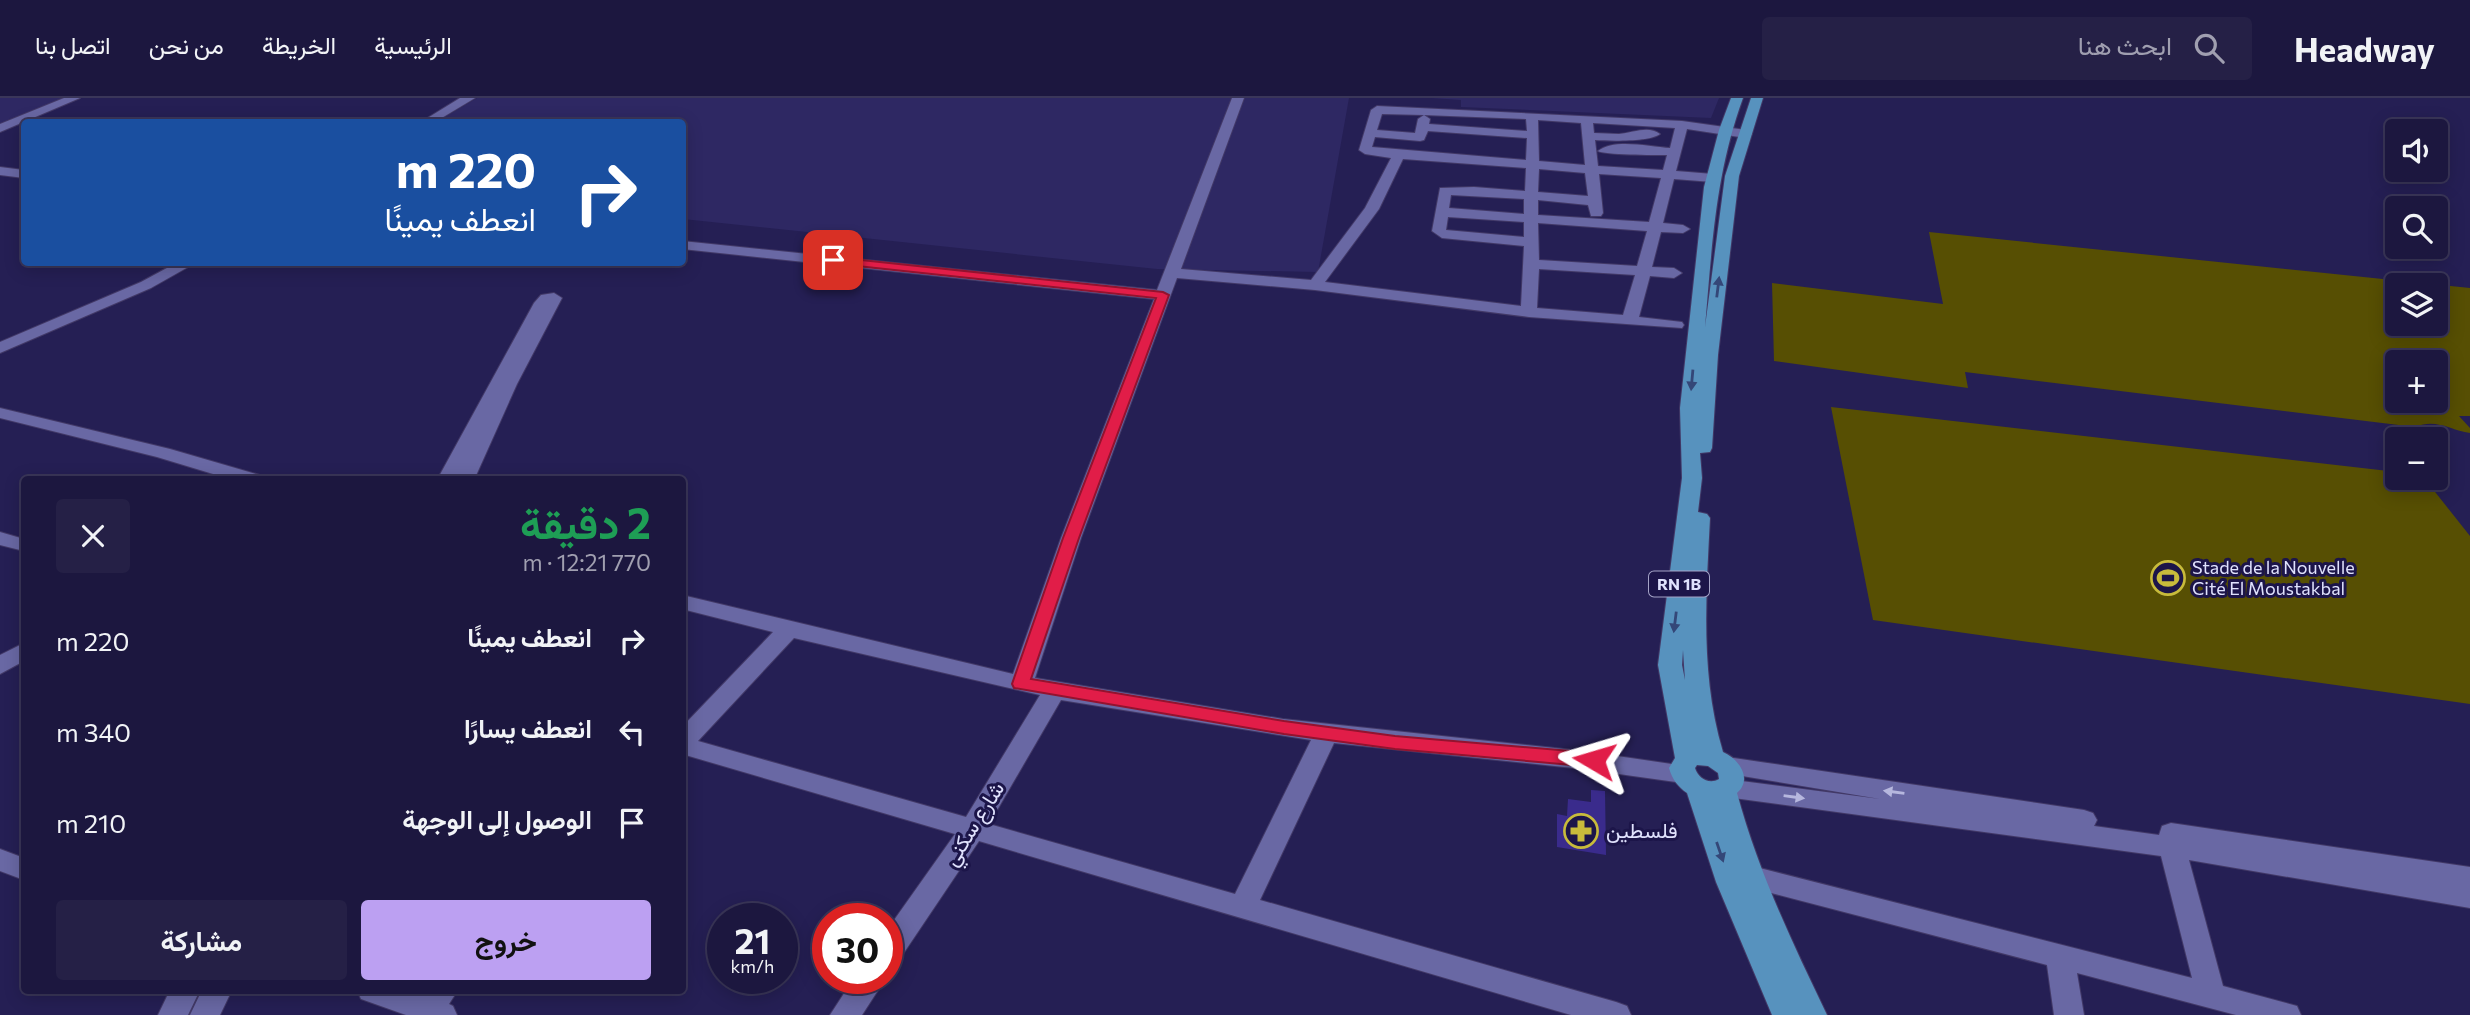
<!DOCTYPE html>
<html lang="ar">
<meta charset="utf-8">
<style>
:root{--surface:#1c173f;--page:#252046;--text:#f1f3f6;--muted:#a09fb0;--line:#3a3659;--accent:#bca0f2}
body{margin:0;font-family:Commissioner,Vazirmatn,sans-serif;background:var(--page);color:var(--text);direction:rtl;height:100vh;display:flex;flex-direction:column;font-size:26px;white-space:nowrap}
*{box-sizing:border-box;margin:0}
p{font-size:23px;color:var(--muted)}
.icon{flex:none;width:38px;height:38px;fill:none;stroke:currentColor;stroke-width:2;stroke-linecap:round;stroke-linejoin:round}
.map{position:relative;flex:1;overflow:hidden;direction:ltr}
.drawer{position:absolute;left:21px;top:378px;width:665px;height:518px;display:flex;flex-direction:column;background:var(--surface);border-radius:7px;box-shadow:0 4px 18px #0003,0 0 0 2px var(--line);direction:rtl}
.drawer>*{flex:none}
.hud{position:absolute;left:21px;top:21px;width:665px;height:147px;border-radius:7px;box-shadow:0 4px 18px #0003,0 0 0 2px var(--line);direction:rtl;background:#1a4fa0;color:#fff;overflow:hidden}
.buttons{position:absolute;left:2385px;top:21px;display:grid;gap:14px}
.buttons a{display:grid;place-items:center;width:63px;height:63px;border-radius:7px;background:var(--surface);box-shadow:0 4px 18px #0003,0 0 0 2px var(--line);font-size:35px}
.speed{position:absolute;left:707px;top:805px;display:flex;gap:14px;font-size:35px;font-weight:700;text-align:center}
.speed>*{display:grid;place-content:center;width:91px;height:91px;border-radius:50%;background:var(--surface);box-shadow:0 4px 18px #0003,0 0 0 2px var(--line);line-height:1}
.speed small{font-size:18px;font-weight:400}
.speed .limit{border:10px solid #d22;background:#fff;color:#111}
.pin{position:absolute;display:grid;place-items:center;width:60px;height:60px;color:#fff;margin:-30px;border-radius:14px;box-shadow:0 4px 10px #0006}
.me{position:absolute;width:77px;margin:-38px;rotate:277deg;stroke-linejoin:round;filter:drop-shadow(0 0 5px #0008)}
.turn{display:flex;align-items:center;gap:24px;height:147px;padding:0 35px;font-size:32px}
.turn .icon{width:91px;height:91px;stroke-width:2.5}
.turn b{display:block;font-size:49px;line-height:60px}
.round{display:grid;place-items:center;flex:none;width:74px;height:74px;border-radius:7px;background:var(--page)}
.head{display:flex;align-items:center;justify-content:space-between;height:119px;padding:0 35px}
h1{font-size:42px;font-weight:700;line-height:52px;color:#1e9e55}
.cta{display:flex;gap:14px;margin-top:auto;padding:14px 35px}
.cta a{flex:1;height:80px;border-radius:7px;background:var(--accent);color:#111;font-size:28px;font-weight:700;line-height:80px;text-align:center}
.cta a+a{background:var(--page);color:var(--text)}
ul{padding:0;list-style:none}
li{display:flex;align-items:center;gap:21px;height:91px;padding:0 35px}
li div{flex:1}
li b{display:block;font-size:26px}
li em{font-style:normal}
header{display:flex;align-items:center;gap:42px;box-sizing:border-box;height:98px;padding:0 35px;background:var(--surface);border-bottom:2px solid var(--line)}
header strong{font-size:33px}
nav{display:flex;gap:38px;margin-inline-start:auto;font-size:24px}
.search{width:490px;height:63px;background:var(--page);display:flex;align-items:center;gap:18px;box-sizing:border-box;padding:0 24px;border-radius:7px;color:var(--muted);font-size:26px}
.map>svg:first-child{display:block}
</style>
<header>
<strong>Headway</strong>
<div class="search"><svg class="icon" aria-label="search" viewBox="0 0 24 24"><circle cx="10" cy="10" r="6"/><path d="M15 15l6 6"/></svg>ابحث هنا</div>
<nav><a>الرئيسية</a><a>الخريطة</a><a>من نحن</a><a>اتصل بنا</a></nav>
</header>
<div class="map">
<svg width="2470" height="917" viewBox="0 0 2470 917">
<rect width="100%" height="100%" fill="#251f54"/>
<!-- built -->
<path fill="#2e2863" d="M0 0H69L0 29Z
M477 0H1349L1318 174 1157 171 683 121 682 24H436Z
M1431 0H1719L1711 20 1461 9V2Z"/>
<!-- green -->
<path fill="#574f03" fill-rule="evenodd" d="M1929 134 2470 190V318H2459L2470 330V335C2450 332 2436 320 2415 329L1965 274 1968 290 1774 263 1772 185 1943 206ZM2398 187H2436V226H2398ZM2398 264H2436V303H2398Z
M1831 309 2397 374 2398 380H2424L2470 438V606L1873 522Z"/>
<!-- building -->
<path fill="#3a2b8c" d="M1591 692 1605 693 1606 757 1557 749V716L1567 718 1568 701 1591 704Z"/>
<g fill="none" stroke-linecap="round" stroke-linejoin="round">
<!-- minor casing -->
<g stroke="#423967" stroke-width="2">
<path id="minor" d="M64 0H80L0 34V26Z
M460 0H475L435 24H421Z
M1232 0H1244L1181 171 1311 182 1365 110 1391 60 1365 56 1359 52 1371 12 1377 8 1682 23 1746 32 1752 36 1746 40 1687 31 1676 73 1713 76 1720 80 1713 84 1674 81 1663 125 1683 127 1690 131 1683 135 1661 134 1652 169 1674 170 1682 175 1674 180 1650 178 1639 219 1682 224 1684 227 1682 230 1529 219 1315 192 1177 180 1081 440 1035 580 1283 621 1583 653 1692 669 1696 676 1692 683 1683 685 1583 671 1334 645 1260 802 1616 904 1627 908 1631 917H1571L979 743 897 865 887 868V832L955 736 682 656V629L773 534 682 511V497L1013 576 1061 440 1154 201 682 151V143L1157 192ZM1382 16 1424 17 1418 21 1415 35 1377 32ZM1424 17 1526 21 1527 33 1429 26 1430 21ZM1538 22 1581 25 1585 67 1539 63ZM1593 25 1675 30 1670 50C1650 49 1614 40 1598 53 1603 57 1655 57 1667 57L1663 72 1598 68 1595 42C1610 43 1650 44 1660 36 1648 27 1633 35 1619 36 1611 36 1602 35 1594 35ZM1428 33 1527 40 1526 62 1372 49 1375 39 1420 43 1424 42ZM1403 61 1526 70 1525 93 1474 89 1440 90 1432 133 1442 140 1524 148 1521 208 1325 184 1379 111ZM1539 71 1585 75 1588 98 1538 94ZM1599 76 1661 80 1649 124 1538 117V102L1588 107 1591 118H1601L1603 115ZM1451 97 1524 101V116L1449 110ZM1448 119 1524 124V139L1446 132ZM1538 125 1647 133 1637 168 1539 162ZM1539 171 1635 177 1623 217 1537 210ZM794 540 1040 597 966 719 698 643ZM1061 602 1311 642 1235 796 989 726Z
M0 69 24 72V80L0 77Z
M178 164H197L151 190 0 255V244L141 184Z
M554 195 562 200 517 286 474 382H437L534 205 541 197Z
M0 310 170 351 263 378 265 382H233L157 359 0 320Z
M0 434 24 441V453L0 447Z
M24 545V563L0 576V557Z
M1727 659 2084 712 2093 715 2097 722 2094 728 2159 737 2162 728 2171 725 2470 769V810L2189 762 2223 888 2297 908 2301 917H2236L2077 875 2084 917H2054L2047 867 1748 789 1738 786 1734 778 1738 770 1748 767 2192 880 2161 758 1726 699 1717 697 1713 690 1717 683 1726 681 1880 701 1718 674 1714 668 1718 662Z
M0 751 24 760V782L0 773Z
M854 880H886L862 917H830Z
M170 892H200L188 917H158Z
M202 892H232L220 917H190Z
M357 892H410L420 896 423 892H458L449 906 453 908 457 917H406L361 901Z"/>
</g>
<!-- major casing -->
<g stroke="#423967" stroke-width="2">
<path id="major" d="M1731 0H1743C1715 77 1712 149 1705 229L1725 78 1751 0H1763L1739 78 1718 257 1712 350 1710 354 1700 355 1702 380 1698 414 1707 416 1710 420C1706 499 1700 577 1723 654 1739 661 1753 681 1737 695 1758 773 1792 844 1827 917H1772L1716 784 1687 695C1678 689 1672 681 1669 670L1675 660 1658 567 1682 380 1680 310 1704 89 1719 32ZM1683 552 1685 582 1682 567ZM1697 667 1708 668 1718 675 1719 681C1709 687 1698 680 1695 670Z"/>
</g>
<!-- minor -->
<use href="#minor" fill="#6968a4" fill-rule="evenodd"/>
<!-- major -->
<use href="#major" fill="#5792be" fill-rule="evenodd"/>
</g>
<!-- one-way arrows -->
<defs><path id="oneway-solid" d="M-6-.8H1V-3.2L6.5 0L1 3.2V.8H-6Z" transform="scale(1.75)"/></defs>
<g fill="#344778">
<use href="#oneway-solid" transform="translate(1718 189) rotate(-83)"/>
<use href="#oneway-solid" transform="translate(1692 282) rotate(95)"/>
<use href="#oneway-solid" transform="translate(1675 524) rotate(97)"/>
<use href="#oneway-solid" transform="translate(1720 754) rotate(71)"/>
</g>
<g fill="#b6b7de">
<use href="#oneway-solid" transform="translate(1894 694) rotate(-172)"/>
<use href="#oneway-solid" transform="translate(1794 699) rotate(8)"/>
</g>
<!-- route -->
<path fill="#e11d48" stroke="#92132f" stroke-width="2" d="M833 159 1163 194 1169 197 1079 440 1031 581 1284 623 1395 638 1594 655 1601 657 1604 662 1601 667 1594 669 1395 651 1284 636 1014 590 1012 586 1063 440 1156 200 829 165 828 162Z"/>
<!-- icons -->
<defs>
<g id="stadium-ring" transform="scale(1.75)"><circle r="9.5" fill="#1c1549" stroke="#c8bb3b" stroke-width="1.5"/><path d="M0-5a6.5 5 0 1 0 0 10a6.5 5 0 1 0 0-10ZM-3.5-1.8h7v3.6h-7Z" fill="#c8bb3b"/></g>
<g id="pharmacy-ring" transform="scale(1.75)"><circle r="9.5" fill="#1c1549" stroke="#c8bb3b" stroke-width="1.5"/><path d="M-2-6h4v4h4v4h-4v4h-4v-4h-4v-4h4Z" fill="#c8bb3b"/></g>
</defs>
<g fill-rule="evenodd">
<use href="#stadium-ring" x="2168" y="480"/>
<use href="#pharmacy-ring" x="1581" y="733"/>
</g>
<g text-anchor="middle" stroke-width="6" stroke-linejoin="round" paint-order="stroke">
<!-- shield labels -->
<rect fill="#1c1549" stroke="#a5a4c7" stroke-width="2" x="1649" y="473.5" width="60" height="25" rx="5"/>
<g font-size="16" font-weight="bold" fill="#e0e2fd">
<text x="1679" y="492">RN 1B</text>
</g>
<!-- poi labels -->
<g font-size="18" fill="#e0e2fd" stroke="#1c1549" text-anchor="start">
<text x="2192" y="476">Stade de la Nouvelle<tspan x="2192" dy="21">Cité El Moustakbal</tspan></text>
</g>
<!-- near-street labels -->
<g font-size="21" fill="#e0e2fd" stroke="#1c1549">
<text transform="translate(974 726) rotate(-58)" y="7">شارع سكني</text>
</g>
<!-- near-poi labels -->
<g font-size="21" fill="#e0e2fd" stroke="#1c1549" text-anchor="start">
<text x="1606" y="740">فلسطين</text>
</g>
</g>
</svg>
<div class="buttons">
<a><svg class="icon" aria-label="sound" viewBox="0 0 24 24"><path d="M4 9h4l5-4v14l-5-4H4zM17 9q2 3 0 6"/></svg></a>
<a><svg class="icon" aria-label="search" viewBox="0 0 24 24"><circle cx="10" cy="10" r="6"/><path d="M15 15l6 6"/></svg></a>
<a><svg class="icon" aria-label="layers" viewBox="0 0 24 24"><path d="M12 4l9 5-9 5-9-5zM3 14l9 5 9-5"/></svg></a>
<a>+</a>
<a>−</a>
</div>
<div class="speed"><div>21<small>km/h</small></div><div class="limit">30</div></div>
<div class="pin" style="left:833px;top:162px;background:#d93025"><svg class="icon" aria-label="arrive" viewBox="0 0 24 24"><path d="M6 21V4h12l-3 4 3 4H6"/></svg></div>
<svg class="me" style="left:1594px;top:662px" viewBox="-20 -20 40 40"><path d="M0-17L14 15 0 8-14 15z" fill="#e11d48" stroke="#fff" stroke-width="4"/></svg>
<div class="hud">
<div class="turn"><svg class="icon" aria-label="right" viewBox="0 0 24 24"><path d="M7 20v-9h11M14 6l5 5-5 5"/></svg><div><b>220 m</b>انعطف يمينًا</div></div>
</div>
<section class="drawer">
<div class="head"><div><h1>2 دقيقة</h1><p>770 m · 12:21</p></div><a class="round"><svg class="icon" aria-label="close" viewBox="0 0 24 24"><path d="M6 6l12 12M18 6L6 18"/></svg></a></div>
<ul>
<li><svg class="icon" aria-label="right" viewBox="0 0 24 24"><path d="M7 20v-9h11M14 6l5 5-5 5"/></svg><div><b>انعطف يمينًا</b></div><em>220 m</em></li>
<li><svg class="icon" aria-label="left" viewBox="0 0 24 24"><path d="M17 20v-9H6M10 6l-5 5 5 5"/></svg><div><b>انعطف يسارًا</b></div><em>340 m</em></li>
<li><svg class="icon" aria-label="arrive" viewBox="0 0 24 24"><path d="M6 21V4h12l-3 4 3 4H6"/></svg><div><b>الوصول إلى الوجهة</b></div><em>210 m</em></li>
</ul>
<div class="cta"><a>خروج</a><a>مشاركة</a></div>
</section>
</div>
